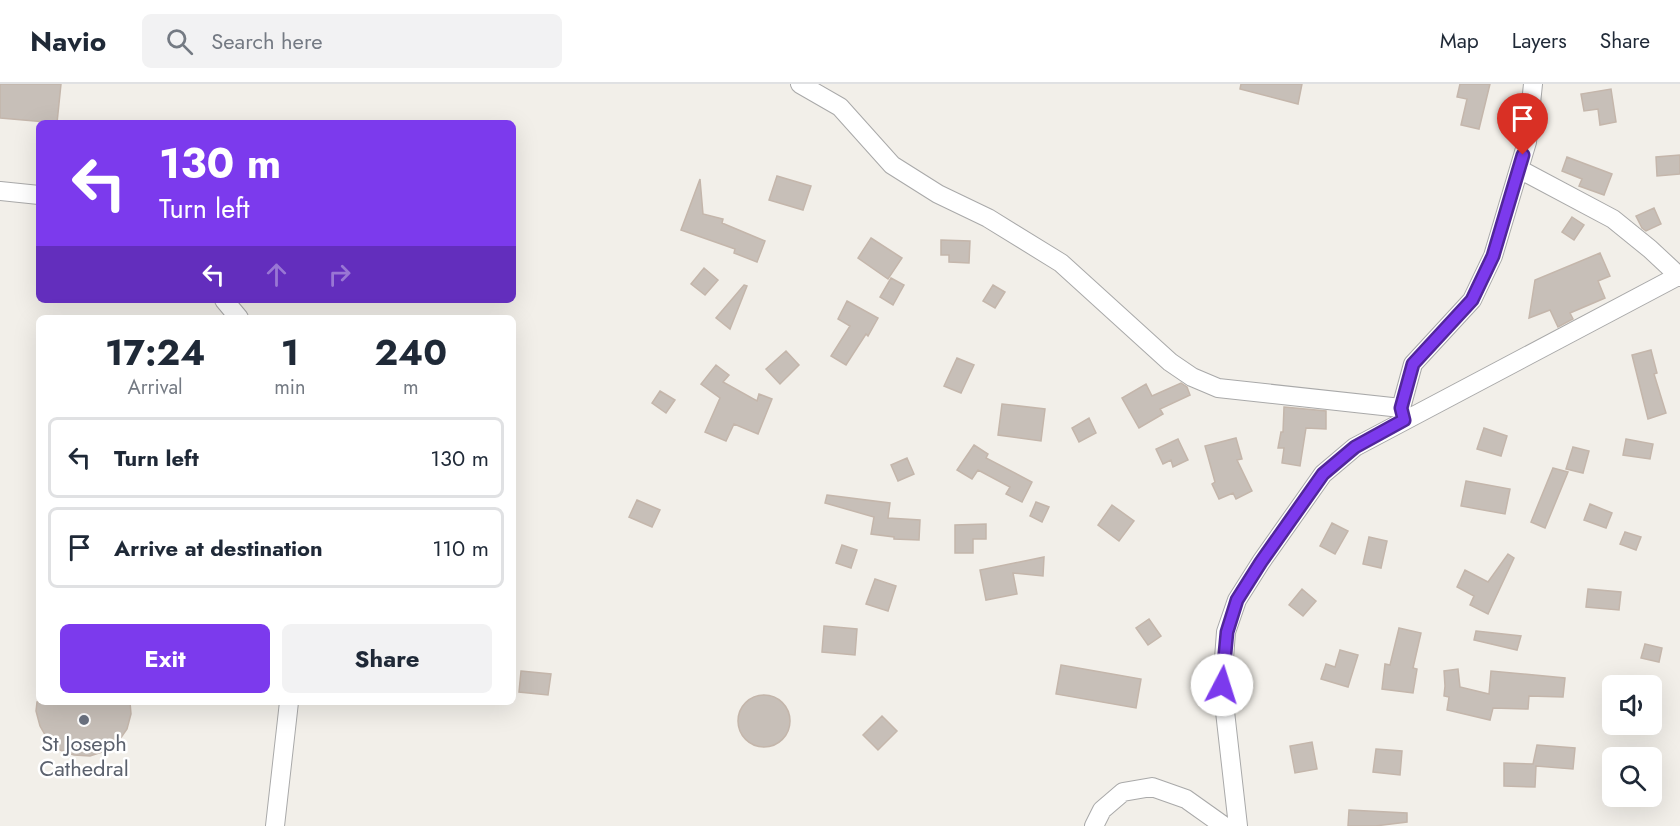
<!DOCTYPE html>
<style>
:root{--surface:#fff;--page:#f2f2f3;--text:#1f2937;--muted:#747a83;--line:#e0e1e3;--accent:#7c3aed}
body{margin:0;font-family:Jost,sans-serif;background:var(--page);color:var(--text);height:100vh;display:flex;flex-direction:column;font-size:22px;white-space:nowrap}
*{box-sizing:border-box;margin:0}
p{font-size:20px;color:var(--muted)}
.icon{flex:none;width:33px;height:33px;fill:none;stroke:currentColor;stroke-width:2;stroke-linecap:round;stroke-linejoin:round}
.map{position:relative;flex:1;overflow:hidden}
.sheet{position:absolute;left:36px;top:231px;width:480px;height:390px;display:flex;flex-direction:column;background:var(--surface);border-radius:9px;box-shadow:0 6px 24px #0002}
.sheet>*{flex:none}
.banner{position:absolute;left:36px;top:36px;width:480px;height:183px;border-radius:9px;box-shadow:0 6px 24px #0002;background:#7c3aed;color:#fff;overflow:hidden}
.buttons{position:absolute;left:1602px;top:591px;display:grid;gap:12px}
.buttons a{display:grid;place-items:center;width:60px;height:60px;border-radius:9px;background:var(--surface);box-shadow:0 6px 24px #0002;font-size:30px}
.pin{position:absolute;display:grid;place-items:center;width:51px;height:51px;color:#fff;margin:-62px -26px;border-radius:50% 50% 50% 0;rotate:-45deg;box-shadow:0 0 6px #0007}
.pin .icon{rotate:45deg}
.me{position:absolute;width:66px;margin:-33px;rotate:5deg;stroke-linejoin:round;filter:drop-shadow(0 0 4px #0008)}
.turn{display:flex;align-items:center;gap:21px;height:126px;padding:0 24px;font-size:27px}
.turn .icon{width:78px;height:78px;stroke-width:2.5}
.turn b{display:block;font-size:42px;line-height:51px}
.lanes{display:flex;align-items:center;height:57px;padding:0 24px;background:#0003;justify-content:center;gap:30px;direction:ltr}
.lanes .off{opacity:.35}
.eta{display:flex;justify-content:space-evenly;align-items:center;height:102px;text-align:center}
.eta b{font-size:36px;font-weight:700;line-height:42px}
.button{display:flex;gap:12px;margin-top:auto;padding:12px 24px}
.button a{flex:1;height:69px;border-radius:9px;background:var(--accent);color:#fff;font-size:24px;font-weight:700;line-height:69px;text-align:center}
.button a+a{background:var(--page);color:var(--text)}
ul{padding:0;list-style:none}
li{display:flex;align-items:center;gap:18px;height:81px;margin:0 12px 9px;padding:0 12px;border:3px solid var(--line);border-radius:9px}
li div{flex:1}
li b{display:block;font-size:22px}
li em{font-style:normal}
header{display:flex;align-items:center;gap:36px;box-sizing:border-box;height:84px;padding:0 30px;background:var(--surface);border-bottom:2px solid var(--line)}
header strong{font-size:28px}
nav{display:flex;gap:33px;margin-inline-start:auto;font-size:21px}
.search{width:420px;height:54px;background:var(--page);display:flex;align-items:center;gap:15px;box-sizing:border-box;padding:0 21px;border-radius:9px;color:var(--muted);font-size:22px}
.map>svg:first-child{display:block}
</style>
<header>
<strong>Navio</strong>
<div class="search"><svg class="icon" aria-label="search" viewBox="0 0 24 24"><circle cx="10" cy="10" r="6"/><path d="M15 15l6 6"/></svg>Search here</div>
<nav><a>Map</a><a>Layers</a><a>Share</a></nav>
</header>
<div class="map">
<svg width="1680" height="742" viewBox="0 0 1680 742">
<rect width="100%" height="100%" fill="#f2efe9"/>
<!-- building -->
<path fill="#c7bfb8" stroke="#c4b6ab" stroke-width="1.5" d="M0 0H61L57 39 0 34Z
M1241 0H1302L1298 20 1240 5Z
M1460 0H1490L1479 45 1461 41 1467 15 1457 13Z
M1611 5 1616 38 1600 41 1598 25 1584 27 1581 10Z
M1680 71V90L1657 92 1656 73Z
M1567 73 1612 90 1604 111 1579 102 1582 95 1562 87Z
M777 92 811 102 803 126 769 116Z
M700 95 703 130 723 135 722 139 765 157 757 178 734 169 735 165 681 146Z
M1654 124 1661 140 1646 147 1642 144 1636 132Z
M1572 133 1584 141 1574 156 1562 148Z
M871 154 902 174 888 195 858 174Z
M941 156 970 157 969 179 949 178V171H941Z
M1600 169 1610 192 1598 197 1605 214 1570 229 1573 235 1558 243 1550 226 1529 234 1535 196Z
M704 184 718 196 705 211 691 200Z
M891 194 904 201 893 221 880 213Z
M744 201 747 202 730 245 716 234Z
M993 201 1005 208 995 224 983 217Z
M847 217 878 234 868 252 866 250 846 281 831 272 850 242 838 235Z
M1651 266 1657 289 1654 290 1666 329 1648 335 1632 271Z
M786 267 799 281 780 300 766 285Z
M957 274 974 281 961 309 944 302Z
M716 281 729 291 723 298 757 317 759 310 772 315 758 350 734 340 726 357 705 348 720 314 701 300Z
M1181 299 1187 303 1190 311 1160 325 1163 330 1139 344 1122 314 1146 300 1152 312Z
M660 307 675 316 666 329 652 319Z
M1002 320 1045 325 1041 357 998 351Z
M1284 323 1326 327V345L1306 344 1300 382 1282 379 1284 364H1278L1281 348H1283Z
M1089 334 1096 349 1079 358 1072 344Z
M1484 344 1507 352 1501 372 1477 365Z
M1236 354 1242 375 1237 376 1252 407 1236 415 1233 409 1219 415 1212 400 1215 398 1205 362Z
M1178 355 1188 376 1173 383 1171 376 1163 380 1156 365Z
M1626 355 1653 360 1650 375 1623 371Z
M974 361 988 370 986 374 1032 398 1022 418 1006 410 1010 403 978 386 972 395 957 386Z
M1573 363 1589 367 1583 389 1566 385Z
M907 374 914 390 898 397 891 381Z
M1553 384 1568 388 1545 444 1531 438Z
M1466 397 1510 405 1505 430 1461 422Z
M827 411 890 419 888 434 920 436 919 456 894 455V453L871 450 874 433 825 419Z
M637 416 660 426 652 443 629 433Z
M1036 418 1049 423 1042 438 1030 432Z
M1590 420 1612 429 1606 444 1584 436Z
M1112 421 1134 437 1119 457 1098 441Z
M1332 439 1348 447 1335 470 1320 462Z
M986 440V455H973V469H955V441Z
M1625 448 1641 453 1636 466 1620 460Z
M1369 453 1387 457 1381 484 1363 480Z
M842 461 857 466 851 484 836 479Z
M1508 470 1514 474 1488 530 1470 521 1474 512 1457 503 1465 486 1488 498Z
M1044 473 1043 492 1013 489 1017 510 986 516 980 486Z
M875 495 896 502 888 527 866 520Z
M1302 505 1316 517 1303 532 1289 521Z
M1588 505 1621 508 1619 526 1586 523Z
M1149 535 1161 552 1148 561 1136 544Z
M824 542 857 545 855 571 822 568Z
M1399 544 1421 549 1413 584 1417 585 1413 609 1382 605 1385 580 1390 581Z
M1476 547 1521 552 1517 566 1474 556Z
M1645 560 1662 564 1659 578 1641 574Z
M1340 566 1358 571 1348 603 1321 595 1326 580 1335 583Z
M1061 581 1141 595 1136 624 1056 610Z
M1458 585 1460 603 1489 610 1491 587 1565 594 1563 613 1529 612 1528 625 1493 624 1490 636 1447 626 1449 613 1444 612 1445 602 1444 587Z
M521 587 551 590 548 611 519 608Z
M738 637a26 26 0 1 1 52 0a26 26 0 1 1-52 0Z
M37 618H130L131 630 127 645 118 658 105 667 90 672 74 671 60 666 48 656 40 642 36 627Z
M882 632 897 647 878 666 863 651Z
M1312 658 1317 685 1295 689 1290 662Z
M1537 661 1575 664 1573 685 1536 682 1535 703 1504 702V679L1533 680Z
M1376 665 1402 667 1400 691 1373 688Z
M1349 726 1407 729V738L1375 742H1348Z"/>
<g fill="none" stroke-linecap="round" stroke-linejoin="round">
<!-- street casing -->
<g stroke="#a9a9a9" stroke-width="20">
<path id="street" d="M800 0 840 23 892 81 938 110 988 134 1061 179 1170 278 1192 293 1218 304 1401 324 1404 336
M1519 85 1613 135 1650 165 1680 193
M0 107 39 111
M224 216 239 234
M1401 324 1413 280 1472 216 1493 172 1527 58 1533 0
M275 742 289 618
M1094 742 1102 726 1123 708 1152 703 1186 715 1224 742
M1238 742 1222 601 1226 548 1237 516 1261 478 1323 390 1355 363 1680 191"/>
</g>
<!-- street -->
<use href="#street" stroke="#fff" stroke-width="18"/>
</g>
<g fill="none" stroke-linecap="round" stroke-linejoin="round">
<!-- route casing -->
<g stroke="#51269a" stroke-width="15">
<path id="route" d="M1222 601 1227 548 1237 516 1261 478 1323 390 1355 363 1404 336 1401 324 1413 280 1472 216 1493 172 1523 71"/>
</g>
<!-- route -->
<use href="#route" stroke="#7c3aed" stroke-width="10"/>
</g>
<!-- markers -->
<circle fill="#6b7280" stroke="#fff" stroke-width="2" cx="84" cy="636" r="6"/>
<g text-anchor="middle" stroke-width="5" stroke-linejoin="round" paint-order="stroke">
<!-- worship labels -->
<g font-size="22" fill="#5b616d" stroke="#fff">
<text x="84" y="667">St Joseph<tspan x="84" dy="25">Cathedral</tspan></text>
</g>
</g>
</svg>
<div class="buttons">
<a><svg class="icon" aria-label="sound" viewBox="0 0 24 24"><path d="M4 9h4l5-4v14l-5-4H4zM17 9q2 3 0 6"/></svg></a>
<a><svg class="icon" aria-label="search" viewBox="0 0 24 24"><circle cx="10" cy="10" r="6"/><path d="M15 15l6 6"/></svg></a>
</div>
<div class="pin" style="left:1523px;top:71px;background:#d93025"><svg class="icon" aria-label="arrive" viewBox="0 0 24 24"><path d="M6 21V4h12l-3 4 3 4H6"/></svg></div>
<svg class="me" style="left:1222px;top:601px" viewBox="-20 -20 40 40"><circle r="19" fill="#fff"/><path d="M0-13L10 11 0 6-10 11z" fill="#7c3aed"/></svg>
<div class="banner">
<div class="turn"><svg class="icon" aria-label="left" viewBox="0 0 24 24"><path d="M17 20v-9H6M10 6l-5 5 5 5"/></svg><div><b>130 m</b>Turn left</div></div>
<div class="lanes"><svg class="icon" aria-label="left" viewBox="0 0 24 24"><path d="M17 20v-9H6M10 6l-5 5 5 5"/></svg><svg class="icon off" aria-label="ahead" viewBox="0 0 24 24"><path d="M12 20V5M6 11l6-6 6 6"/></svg><svg class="icon off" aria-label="right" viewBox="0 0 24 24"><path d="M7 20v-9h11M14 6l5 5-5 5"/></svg></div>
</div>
<section class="sheet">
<div class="eta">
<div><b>17:24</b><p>Arrival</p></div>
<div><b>1</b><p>min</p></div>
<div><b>240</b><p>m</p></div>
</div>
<ul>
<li><svg class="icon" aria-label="left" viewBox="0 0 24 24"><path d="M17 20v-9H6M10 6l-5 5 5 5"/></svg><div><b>Turn left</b></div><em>130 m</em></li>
<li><svg class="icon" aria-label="arrive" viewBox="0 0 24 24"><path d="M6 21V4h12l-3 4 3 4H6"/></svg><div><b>Arrive at destination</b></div><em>110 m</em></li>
</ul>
<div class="button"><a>Exit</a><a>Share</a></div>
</section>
</div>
